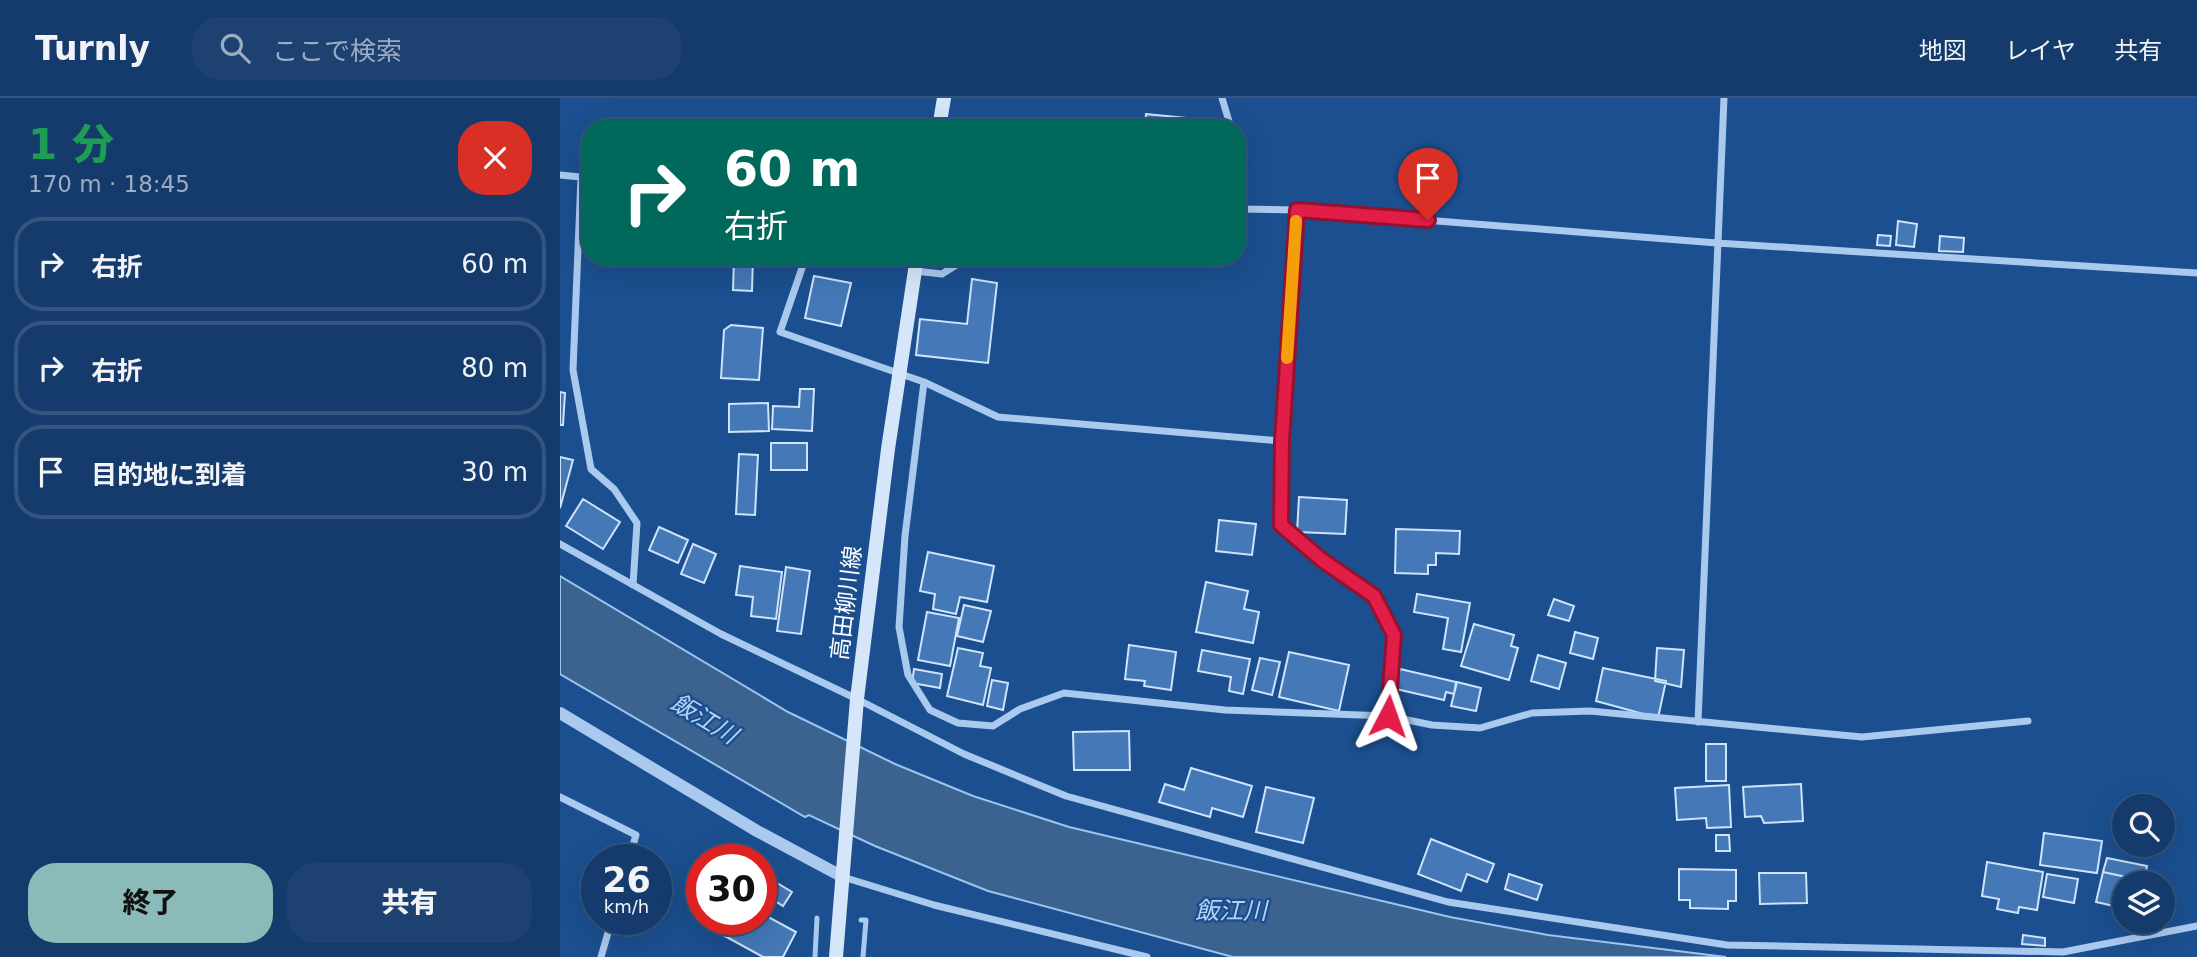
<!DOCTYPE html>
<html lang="ja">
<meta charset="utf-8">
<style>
:root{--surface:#143b6b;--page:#1d4271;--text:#f1f3f6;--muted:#9dadc1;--line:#33557e;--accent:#8bbbb9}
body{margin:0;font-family:"DejaVu Sans","Noto Sans JP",sans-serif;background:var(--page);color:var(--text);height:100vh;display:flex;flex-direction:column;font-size:26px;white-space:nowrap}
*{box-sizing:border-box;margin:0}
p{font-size:23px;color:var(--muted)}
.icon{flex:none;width:38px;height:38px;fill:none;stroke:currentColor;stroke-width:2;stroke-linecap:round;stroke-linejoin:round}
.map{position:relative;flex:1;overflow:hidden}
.details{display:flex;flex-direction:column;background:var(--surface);width:560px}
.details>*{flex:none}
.top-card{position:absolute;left:21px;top:21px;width:665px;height:147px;border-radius:28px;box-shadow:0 7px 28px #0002,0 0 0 2px var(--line);background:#00695c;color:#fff;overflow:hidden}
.controls{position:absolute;left:1552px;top:696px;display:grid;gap:14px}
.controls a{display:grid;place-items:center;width:63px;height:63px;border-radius:50%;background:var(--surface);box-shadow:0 7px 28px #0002,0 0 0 2px var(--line);font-size:35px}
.speed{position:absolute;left:21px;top:746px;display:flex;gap:14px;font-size:35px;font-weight:700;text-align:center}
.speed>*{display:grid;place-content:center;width:91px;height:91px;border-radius:50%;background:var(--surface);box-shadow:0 7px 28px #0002,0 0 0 2px var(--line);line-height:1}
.speed small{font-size:18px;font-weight:400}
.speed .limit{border:10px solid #d22;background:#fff;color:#111}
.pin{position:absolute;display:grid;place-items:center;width:60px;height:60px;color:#fff;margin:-72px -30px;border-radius:50% 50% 50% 0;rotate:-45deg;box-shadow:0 0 7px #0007}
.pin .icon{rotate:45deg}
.me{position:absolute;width:77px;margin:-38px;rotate:4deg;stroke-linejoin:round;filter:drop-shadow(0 0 5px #0008)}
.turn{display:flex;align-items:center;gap:24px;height:147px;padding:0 28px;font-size:32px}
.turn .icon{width:91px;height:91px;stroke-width:2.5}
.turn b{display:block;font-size:49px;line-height:60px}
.round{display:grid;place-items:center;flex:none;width:74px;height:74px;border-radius:28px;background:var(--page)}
.overview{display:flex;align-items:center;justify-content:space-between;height:119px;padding:0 28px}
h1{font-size:42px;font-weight:800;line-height:52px;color:#1e9e55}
.action{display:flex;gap:14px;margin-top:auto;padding:14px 28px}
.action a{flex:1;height:80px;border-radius:28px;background:var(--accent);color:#111;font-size:28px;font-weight:800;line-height:80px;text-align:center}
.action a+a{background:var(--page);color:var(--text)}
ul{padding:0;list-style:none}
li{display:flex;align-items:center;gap:21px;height:94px;margin:0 14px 10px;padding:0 14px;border:4px solid var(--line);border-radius:28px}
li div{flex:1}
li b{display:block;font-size:26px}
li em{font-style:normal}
header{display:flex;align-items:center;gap:42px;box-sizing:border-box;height:98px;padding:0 35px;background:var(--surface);border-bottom:2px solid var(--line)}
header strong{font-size:33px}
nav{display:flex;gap:38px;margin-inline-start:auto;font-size:24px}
.search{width:490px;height:63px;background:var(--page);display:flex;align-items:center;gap:18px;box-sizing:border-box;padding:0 24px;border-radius:28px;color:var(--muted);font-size:26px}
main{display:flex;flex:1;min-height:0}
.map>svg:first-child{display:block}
</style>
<header>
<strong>Turnly</strong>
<div class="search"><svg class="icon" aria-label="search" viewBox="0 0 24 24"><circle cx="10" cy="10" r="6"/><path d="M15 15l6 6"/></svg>ここで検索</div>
<nav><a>地図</a><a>レイヤ</a><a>共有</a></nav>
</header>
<main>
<section class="details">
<div class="overview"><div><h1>1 分</h1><p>170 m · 18:45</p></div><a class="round" style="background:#d93025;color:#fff"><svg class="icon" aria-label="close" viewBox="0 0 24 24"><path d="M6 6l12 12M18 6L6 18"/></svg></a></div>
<ul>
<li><svg class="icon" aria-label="right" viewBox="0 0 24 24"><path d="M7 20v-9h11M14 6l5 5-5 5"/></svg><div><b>右折</b></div><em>60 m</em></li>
<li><svg class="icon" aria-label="right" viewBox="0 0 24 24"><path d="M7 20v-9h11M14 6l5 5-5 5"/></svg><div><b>右折</b></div><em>80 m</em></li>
<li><svg class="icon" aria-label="arrive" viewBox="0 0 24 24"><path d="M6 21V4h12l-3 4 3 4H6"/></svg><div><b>目的地に到着</b></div><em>30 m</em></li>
</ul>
<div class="action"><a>終了</a><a>共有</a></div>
</section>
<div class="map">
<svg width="1637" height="859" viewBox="0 0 1637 859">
<rect width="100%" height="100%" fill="#1b4f8f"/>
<!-- water -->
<path fill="#3c6290" stroke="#9cc4f0" stroke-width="2" d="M0 478 228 614 335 666 413 698 509 729 890 819 988 837 1166 859H673L428 793 315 748 249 717 245 719 0 576Z"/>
<!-- building -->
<path fill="#4478b7" stroke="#cfe3fa" stroke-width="2" d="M586 16 636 21V30H585Z
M1338 123 1357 126 1354 149 1336 147Z
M1318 137 1331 138 1330 148 1317 147Z
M1380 138 1404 140 1403 154 1379 153Z
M174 159H193L192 193 173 192Z
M254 178 291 185 281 228 245 220Z
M412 181 437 185 428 265 356 257 360 221 407 226Z
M171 227 203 230 199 282 161 280 164 232Z
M240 291H254L252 333 212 331 213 308 239 309Z
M0 294 5 295 3 327H0Z
M208 305 209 333 169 334V306Z
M211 345H247V372H211Z
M179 356 198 357 195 417 176 416Z
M0 359 13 362 0 410Z
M739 399 787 402 785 436 737 434Z
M23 401 60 424 43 451 6 428Z
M659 422 696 426 692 457 656 453Z
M99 429 128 442 118 465 89 452Z
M836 431 900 433 899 456 876 455V467H868V476L835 475Z
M133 446 156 456 144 485 121 476Z
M368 454 434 468 427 504 400 499 396 516 373 511 375 496 360 493Z
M180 468 222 474 216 521 191 518 193 499 176 497Z
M226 469 250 473 241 536 217 533Z
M646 484 688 493 684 511 699 514 693 545 636 534Z
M857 496 910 505 901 554 883 551 888 520 854 514Z
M994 501 1014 508 1009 523 988 517Z
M404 507 431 513 423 544 397 538Z
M367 514 399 520 390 568 358 562Z
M914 526 954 537 951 548 958 550 949 582 901 568Z
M1015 534 1038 540 1033 561 1010 555Z
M569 547 616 554 611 592 584 588 585 583 565 581Z
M398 550 423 555 420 568 431 570 423 607 387 598Z
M1097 550 1124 552 1121 589 1095 583Z
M642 552 690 561 683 596 669 593 671 579 638 573Z
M729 554 789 567 779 613 719 599Z
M978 557 1006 565 999 591 971 583Z
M700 560 720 564 712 597 692 592Z
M1043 570 1106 583 1098 620 1036 603Z
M354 571 382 576 380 590 352 585Z
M840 571 896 584 894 596 886 594 884 602 836 591Z
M432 582 448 585 443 612 427 608Z
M897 584 921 590 916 613 891 608Z
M569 633 570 672H514L513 634Z
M1146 646H1166V683H1146Z
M631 670 692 688 683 719 652 710 650 719 599 704 605 686 624 692Z
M1241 686 1243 723 1204 725 1201 718 1185 719 1183 689Z
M1169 687 1171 729 1147 730 1146 720 1117 722 1115 690Z
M706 689 754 700 743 745 696 734Z
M1484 735 1542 743 1537 775 1480 767Z
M1156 737H1169L1170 753H1156Z
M871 741 934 766 927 784 907 776 901 793 858 776Z
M1547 760 1587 768 1584 783 1543 774Z
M1427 764 1483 774 1477 812 1459 809 1458 815 1437 811 1439 801 1422 798Z
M1119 771 1176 772V803H1168V811L1130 810V802H1119Z
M1543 774 1581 782 1580 786H1564V792L1558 791 1554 808 1536 804Z
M1199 775H1246L1247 805 1200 806Z
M949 776 982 787 977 802 945 791Z
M1487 776 1518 781 1514 805 1483 799Z
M209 780 232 794 223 808 201 794Z
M201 815 236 834 223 859H203L163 837 172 821H201Z
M1463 837 1485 840V848L1462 846Z"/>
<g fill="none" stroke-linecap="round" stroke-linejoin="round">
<!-- service -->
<path stroke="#a9c9ee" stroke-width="5" d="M301 822H306L303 859
M255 859 257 820"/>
<!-- minor -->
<path stroke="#a9c9ee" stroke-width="7" d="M662 0 671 30
M0 77 30 80
M21 79 13 272 31 371 54 391 77 425 73 487
M677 111 737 112
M240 159 242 170 220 234 364 284 438 319 722 343 737 112 1157 145 1637 175
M355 173 382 176 409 159
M364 284 345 438 339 529 348 577 370 612 398 625 433 628 460 611 504 595 665 612 828 618 872 627 920 630 972 615 1030 613 1302 639 1468 623
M722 343 721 427 762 462 814 498 834 537 828 618
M0 446 161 536 297 601 404 656 506 698 888 804 1167 847 1503 854 1637 828
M1138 624 1164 0
M0 699 76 737 69 761
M283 779 374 807 587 859
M41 859 52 821"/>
<!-- tertiary -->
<path stroke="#a9c9ee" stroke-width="12" d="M0 615 197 733 283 779"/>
<!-- secondary -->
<path stroke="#d6e6fa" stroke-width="14" d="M379 30 384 0
M276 859 297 601 328 351 357 159"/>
</g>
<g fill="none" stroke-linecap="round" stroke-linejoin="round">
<!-- route casing -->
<g stroke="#92132f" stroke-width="18">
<path id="route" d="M828 618 834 537 814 498 762 462 721 427 722 343 737 112 868 122"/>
</g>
<!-- route -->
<use href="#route" stroke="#e11d48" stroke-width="12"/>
<!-- slow -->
<path stroke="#f59e0b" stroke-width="12" d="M727 260 736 123"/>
</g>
<g text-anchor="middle" stroke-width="5" stroke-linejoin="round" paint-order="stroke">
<!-- street labels -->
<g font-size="23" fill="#fff" stroke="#1b4f8f">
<text transform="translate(286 505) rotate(-83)" y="8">高田柳川線</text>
</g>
<!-- water labels -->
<g font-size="24" font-style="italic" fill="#b5d3f5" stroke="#1b4f8f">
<text transform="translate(144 621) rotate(31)" y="8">飯江川</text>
<text x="671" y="821">飯江川</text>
</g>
</g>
</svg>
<div class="controls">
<a><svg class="icon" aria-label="search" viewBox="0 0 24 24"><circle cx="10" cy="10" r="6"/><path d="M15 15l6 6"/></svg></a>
<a><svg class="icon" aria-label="layers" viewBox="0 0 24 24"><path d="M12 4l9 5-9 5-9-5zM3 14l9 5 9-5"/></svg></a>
</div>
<div class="speed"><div>26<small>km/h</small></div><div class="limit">30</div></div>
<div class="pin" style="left:868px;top:122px;background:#d93025"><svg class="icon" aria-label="arrive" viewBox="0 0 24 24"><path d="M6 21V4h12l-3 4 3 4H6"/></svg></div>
<svg class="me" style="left:828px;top:618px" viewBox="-20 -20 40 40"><path d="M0-17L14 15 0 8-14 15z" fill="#e11d48" stroke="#fff" stroke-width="4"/></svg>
<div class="top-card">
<div class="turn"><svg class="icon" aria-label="right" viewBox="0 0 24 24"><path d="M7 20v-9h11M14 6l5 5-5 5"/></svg><div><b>60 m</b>右折</div></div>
</div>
</div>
</main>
